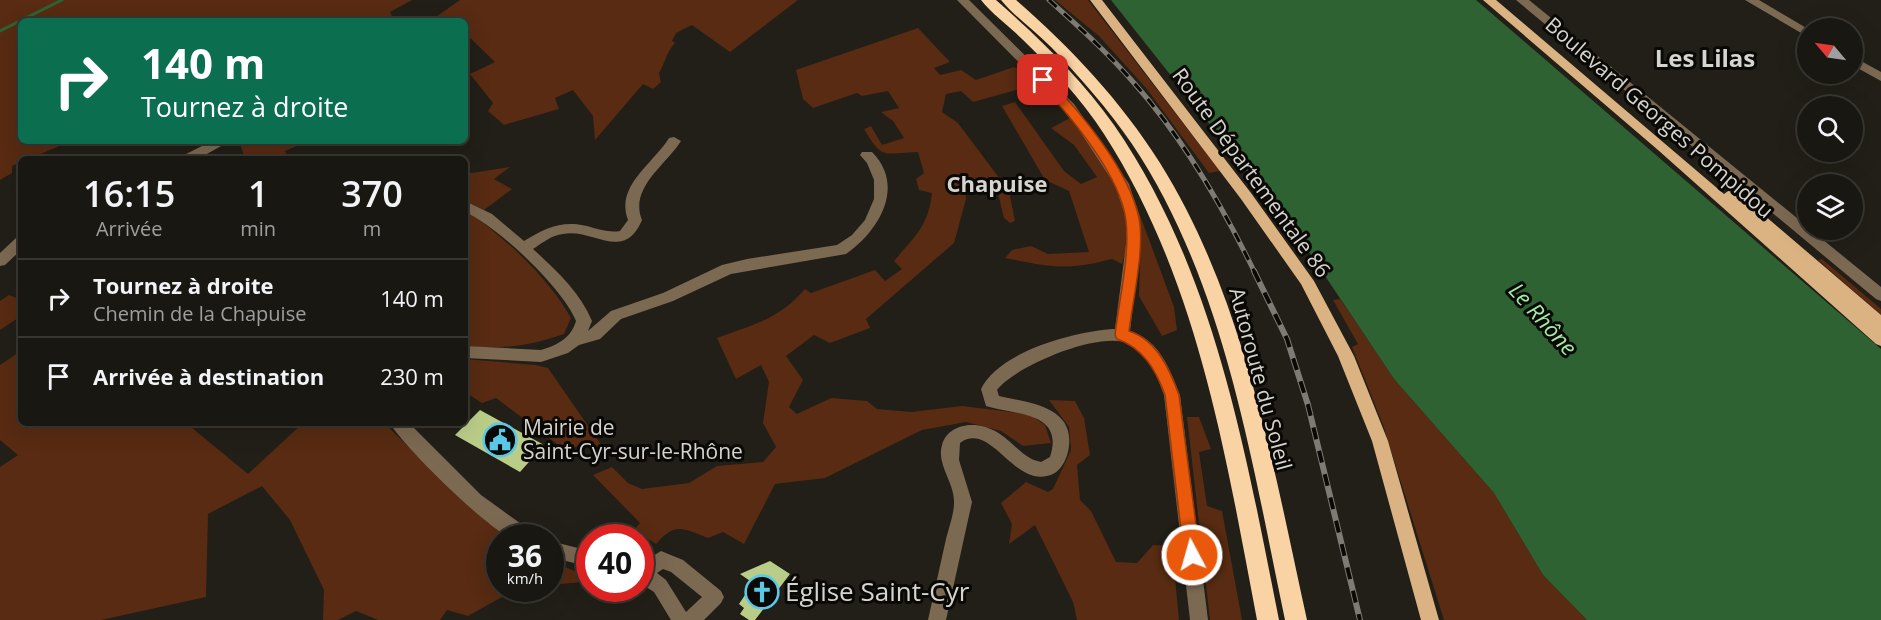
<!DOCTYPE html>
<html lang="fr">
<meta charset="utf-8">
<style>
:root{--surface:#191711;--page:#26241f;--text:#f1f3f6;--muted:#9f9f9f;--line:#373631}
body{margin:0;font-family:"Open Sans",sans-serif;background:var(--page);color:var(--text);height:100vh;display:flex;flex-direction:column;font-size:22px;white-space:nowrap}
*{box-sizing:border-box;margin:0}
p{font-size:20px;color:var(--muted)}
.icon{flex:none;width:33px;height:33px;fill:none;stroke:currentColor;stroke-width:2;stroke-linecap:round;stroke-linejoin:round}
.map{position:relative;flex:1;overflow:hidden}
.details{position:absolute;left:18px;top:156px;width:450px;height:270px;display:flex;flex-direction:column;background:var(--surface);border-radius:9px;box-shadow:0 6px 24px #0002,0 0 0 2px var(--line)}
.details>*{flex:none}
.guide{position:absolute;left:18px;top:18px;width:450px;height:126px;border-radius:9px;box-shadow:0 6px 24px #0002,0 0 0 2px var(--line);background:#0b6e4f;color:#fff;overflow:hidden}
.needle{width:39px;rotate:299deg}
.tools{position:absolute;left:1797px;top:18px;display:grid;gap:12px}
.tools a{display:grid;place-items:center;width:66px;height:66px;border-radius:50%;background:var(--surface);box-shadow:0 6px 24px #0002,0 0 0 2px var(--line);font-size:30px}
.speed{position:absolute;left:486px;top:524px;display:flex;gap:12px;font-size:30px;font-weight:700;text-align:center}
.speed>*{display:grid;place-content:center;width:78px;height:78px;border-radius:50%;background:var(--surface);box-shadow:0 6px 24px #0002,0 0 0 2px var(--line);line-height:1}
.speed small{font-size:15px;font-weight:400}
.speed .limit{border:9px solid #d22;background:#fff;color:#111}
.pin{position:absolute;display:grid;place-items:center;width:51px;height:51px;color:#fff;margin:-26px;border-radius:12px;box-shadow:0 3px 9px #0006}
.me{position:absolute;width:66px;margin:-33px;rotate:354deg;stroke-linejoin:round;filter:drop-shadow(0 0 4px #0008)}
.turn{display:flex;align-items:center;gap:21px;height:126px;padding:0 24px;font-size:27px}
.turn .icon{width:78px;height:78px;stroke-width:2.5}
.turn b{display:block;font-size:42px;line-height:51px}
.eta{display:flex;justify-content:space-evenly;align-items:center;height:102px;text-align:center}
.eta b{font-size:36px;font-weight:600;line-height:42px}
ul{padding:0;list-style:none}
li{display:flex;align-items:center;gap:18px;height:78px;padding:0 24px;border-top:2px solid var(--line)}
li div{flex:1}
li b{display:block;font-size:22px}
li em{font-style:normal}
.map>svg:first-child{display:block}
</style>
<div class="map">
<svg width="1881" height="620" viewBox="0 0 1881 620">
<rect width="100%" height="100%" fill="#211f17"/>
<!-- green -->
<path fill="#582b12" d="M0 0H412L390 12 393 18 385 21H21V141H71L29 159H21V162L12 166V173L0 180Z
M460 0H798L730 52 692 25 676 33 672 41 675 43C667 51 665 63 659 73L661 82 653 89 643 84 595 140 593 116 573 90 555 98 559 109 504 125 488 111 493 103 470 74 495 62 465 33V21H443L436 17Z
M1055 0H1088L1220 171 1209 173 1146 88 1099 36Z
M918 28 950 62 934 68 940 75 961 70 976 80 1014 67 1024 72 1027 87 973 102 961 91 946 94 942 112 958 123 1009 191 1015 221 1010 223 1004 218 994 177 965 182 966 199 954 243 866 319 870 328 830 343 814 335 786 356 803 380 789 407 797 414 831 398 867 401 877 409 911 412 962 406 1029 414 1045 425 1051 443 1023 446 1001 431 966 422 922 430 825 478 775 484 744 544 723 532 708 538C683 528 675 522 656 544L634 530 640 523 593 475 612 467 628 483 642 489 689 483 717 466 763 462 776 447 763 423 769 382 761 365 736 379 717 338C754 324 778 320 805 289L811 293 875 270 885 281 902 269 894 261C915 236 928 227 932 193L919 190 916 179 924 173 918 152C883 153 883 161 864 129L871 126 882 145 904 138 893 121 881 112 899 108 888 91 862 96 857 93 813 108 803 99 796 70Z
M1015 102 1064 171 1081 184 1097 177 1074 145 1051 128 1070 118C1095 150 1135 197 1128 242 1127 249 1124 257 1122 264L1112 259C1066 271 1051 267 1005 258L1012 250 1031 246 1048 254 1089 252 1069 191 1045 180 1002 106Z
M239 141H308L285 151 287 156 280 159H245Z
M510 167 494 179 512 189 484 210 465 201V174Z
M1134 199 1174 307 1177 330 1162 336 1139 296 1141 233Z
M467 211C504 237 549 278 571 318L564 334C525 347 506 349 465 346V213Z
M1822 259 1881 309V315L1818 260Z
M9 295 21 300V316L0 330V301Z
M1340 299 1394 379 1494 493 1543 575 1587 620H1444L1383 425 1352 347 1358 344 1333 300Z
M21 351V423H186L248 474 303 423H384L485 520 510 537H500V588H518L468 616 447 610 440 620H378L356 611 338 620H323L324 590 290 520 262 486 208 514 206 597 101 620H0V467L18 455 0 440V365Z
M465 359 536 365 548 368 602 446 593 450 582 445 565 450 496 398 482 403 465 392Z
M1049 400 1075 401 1084 418 1090 455 1077 465 1080 500 1091 511 1116 562 1137 563 1153 545 1172 546 1179 620H1077L1073 602 1035 525 1009 544 1012 524 1001 503 1026 482 1048 492 1053 489 1071 450 1069 427Z
M1187 417H1199L1211 449 1199 452 1207 506 1222 511 1242 620H1210Z
M551 561 584 575 582 582 551 585Z"/>
<!-- water -->
<path fill="#2f6232" d="M1111 0H1476L1881 349V620H1587L1543 575 1494 493 1394 379 1299 237Z"/>
<g fill="none" stroke-linecap="round" stroke-linejoin="round">
<!-- stream -->
<path stroke="#2f6232" stroke-width="3" d="M0 31 62 0"/>
</g>
<!-- building -->
<path fill="#bacd88" d="M480 410 544 445 520 472 455 435Z
M770 561 790 574 755 620H749L740 614 744 608 739 604 753 583 740 574Z"/>
<g fill="none" stroke-linecap="round" stroke-linejoin="round">
<!-- minor -->
<path fill="#7c6952" fill-rule="evenodd" d="M957 0H969L1074 104 1129 184 1140 218 1141 237 1130 331C1159 340 1170 369 1180 395L1208 620H1190L1164 395C1157 376 1150 356 1132 345 1104 328 1015 366 997 390L999 396C1029 403 1078 406 1068 452 1066 460 1061 470 1053 474 1014 491 992 420 960 443L959 460 972 502 946 620H928C934 593 940 566 946 539 949 527 954 514 954 503 955 483 936 465 942 445 946 430 961 424 975 425 1008 428 1017 458 1041 462L1050 457C1065 411 1014 415 986 406L981 389C1000 351 1075 331 1115 329L1127 237 1126 218 1115 185 1066 110Z
M1516 0H1529L1808 227V230H1811L1881 287V301L1876 299Z
M1745 0H1759L1808 29V37Z
M1852 56 1881 72V81L1852 65Z
M674 137 681 141C665 166 629 188 642 220 624 263 593 228 563 234 552 235 542 243 533 249 556 270 580 292 592 321L588 331 611 311 663 293 722 265 747 259 837 245 852 235 865 220 874 199V180L867 163 860 155 862 152H872C906 186 879 231 846 254L731 274 673 301 621 319 600 339 579 345 568 353 541 362 465 358V346L541 350C558 345 571 338 576 321 563 288 497 226 465 212V201L492 214 524 241C545 228 562 220 587 226 598 229 609 233 620 231L628 220C615 186 653 164 669 138Z
M212 141H230L198 159H180L182 156Z
M21 237V250L5 265 0 266V253L16 238Z
M390 423H409L481 495 531 531 534 537C527 537 518 538 511 537 491 533 399 442 390 423Z
M550 541 590 551V567L550 557Z
M661 551 683 560 721 591 724 597 721 603 704 620H671L654 592 640 583V564ZM663 569 671 572 702 597 686 612 666 580 657 573Z"/>
<!-- major -->
<path fill="#dbb382" fill-rule="evenodd" d="M1090 0H1102L1251 193 1314 281 1354 356 1388 441 1439 620H1421L1372 441 1338 356 1301 284 1241 199Z
M1483 0H1496L1724 194 1731 189 1736 191 1881 315V346L1876 344 1658 150Z"/>
<!-- highway -->
<path fill="#f9d3a4" fill-rule="evenodd" d="M981 0H996C1039 38 1081 78 1114 125 1215 271 1245 450 1279 620H1257C1225 452 1198 280 1104 134 1081 98 1051 67 1021 38 1008 25 992 14 981 0Z
M1001 0H1016C1071 48 1121 101 1160 163 1245 299 1273 466 1307 620H1285C1251 459 1225 283 1132 144 1108 109 1080 77 1051 47 1035 31 1015 17 1001 0Z"/>
<!-- rail-far1 casing -->
<g stroke="#7d7b74" stroke-width="5">
<path id="rail-far1" d="M1049 0C1079 27 1108 53 1134 83 1183 138 1223 207 1255 273"/>
</g>
<!-- rail casing -->
<g stroke="#7d7b74" stroke-width="6">
<path id="rail" d="M1254 271 1287 339 1308 405 1360 620"/>
</g>
<!-- rail-far1 -->
<use href="#rail-far1" stroke="#0a0906" stroke-width="3" stroke-dasharray="10" stroke-linecap="butt"/>
<!-- rail -->
<use href="#rail" stroke="#0a0906" stroke-width="4" stroke-dasharray="12" stroke-linecap="butt"/>
</g>
<!-- route -->
<path fill="#ea580c" stroke="#983908" stroke-width="1.5" d="M1043 77 1047 78C1081 112 1129 170 1139 218 1145 247 1133 300 1129 331 1157 340 1170 370 1179 395L1200 555 1198 560 1192 562 1186 560 1184 555 1165 395C1156 370 1143 348 1117 339L1115 335C1119 300 1130 256 1126 221 1121 176 1070 115 1039 83V78Z"/>
<!-- icons -->
<defs>
<g id="civic-ring" transform="scale(1.725)"><circle r="9.5" fill="#0a0906" stroke="#5ac8e6" stroke-width="1.5"/><path d="M-.6-6.5H3V-4.5H.6V-3L4-1V1h2V6H-6V1h2V-1L-.6-3ZM-1.2 2.5V6h2.4V2.5Z" fill="#5ac8e6"/></g>
<g id="church-ring" transform="scale(1.725)"><circle r="9.5" fill="#0a0906" stroke="#5ac8e6" stroke-width="1.5"/><path d="M-1.2-6h2.4v3.5h3.3v2.4h-3.3V6h-2.4V-.1h-3.3v-2.4h3.3Z" fill="#5ac8e6"/></g>
</defs>
<g fill-rule="evenodd">
<use href="#civic-ring" x="500" y="440"/>
<use href="#church-ring" x="762" y="592"/>
</g>
<g text-anchor="middle" stroke-width="6" stroke-linejoin="round" paint-order="stroke">
<!-- street labels -->
<g font-size="21" fill="#d6d4cf" stroke="#0a0906">
<text transform="translate(1659 118) rotate(41)" y="7">Boulevard Georges Pompidou</text>
<text transform="translate(1251 173) rotate(54)" y="7">Route Départementale 86</text>
<text transform="translate(1260 379) rotate(75)" y="7">Autoroute du Soleil</text>
</g>
<!-- poi labels -->
<g font-size="21" fill="#d6d4cf" stroke="#0a0906" text-anchor="start">
<text x="523" y="435">Mairie de<tspan x="523" dy="24">Saint-Cyr-sur-le-Rhône</tspan></text>
</g>
<!-- neighbourhood labels -->
<g font-size="22" font-weight="bold" fill="#d6d4cf" stroke="#0a0906">
<text x="997" y="192">Chapuise</text>
</g>
<!-- water labels -->
<g font-size="22" font-style="italic" fill="#a2eca4" stroke="#0a0906">
<text transform="translate(1543 319) rotate(48)" y="8">Le Rhône</text>
</g>
<!-- quarter labels -->
<g font-size="24" font-weight="bold" fill="#d6d4cf" stroke="#0a0906">
<text x="1705" y="67">Les Lilas</text>
</g>
<!-- near-poi labels -->
<g font-size="26" fill="#d6d4cf" stroke="#0a0906" text-anchor="start">
<text x="785" y="601">Église Saint-Cyr</text>
</g>
</g>
</svg>
<div class="tools">
<a><svg class="needle" viewBox="-14 -14 28 28"><path d="M0-13l5 13h-10z" fill="#e53935"/><path d="M0 13l5-13h-10z" fill="#9f9f9f"/></svg></a>
<a><svg class="icon" aria-label="search" viewBox="0 0 24 24"><circle cx="10" cy="10" r="6"/><path d="M15 15l6 6"/></svg></a>
<a><svg class="icon" aria-label="layers" viewBox="0 0 24 24"><path d="M12 4l9 5-9 5-9-5zM3 14l9 5 9-5"/></svg></a>
</div>
<div class="speed"><div>36<small>km/h</small></div><div class="limit">40</div></div>
<div class="pin" style="left:1043px;top:80px;background:#d93025"><svg class="icon" aria-label="arrive" viewBox="0 0 24 24"><path d="M6 21V4h12l-3 4 3 4H6"/></svg></div>
<svg class="me" style="left:1192px;top:555px" viewBox="-20 -20 40 40"><circle r="17" fill="#ea580c" stroke="#fff" stroke-width="3"/><path d="M0-11L8 9 0 5-8 9z" fill="#fff"/></svg>
<div class="guide">
<div class="turn"><svg class="icon" aria-label="right" viewBox="0 0 24 24"><path d="M7 20v-9h11M14 6l5 5-5 5"/></svg><div><b>140 m</b>Tournez à droite</div></div>
</div>
<section class="details">
<div class="eta">
<div><b>16:15</b><p>Arrivée</p></div>
<div><b>1</b><p>min</p></div>
<div><b>370</b><p>m</p></div>
</div>
<ul>
<li><svg class="icon" aria-label="right" viewBox="0 0 24 24"><path d="M7 20v-9h11M14 6l5 5-5 5"/></svg><div><b>Tournez à droite</b><p>Chemin de la Chapuise</p></div><em>140 m</em></li>
<li><svg class="icon" aria-label="arrive" viewBox="0 0 24 24"><path d="M6 21V4h12l-3 4 3 4H6"/></svg><div><b>Arrivée à destination</b></div><em>230 m</em></li>
</ul>
</section>
</div>
